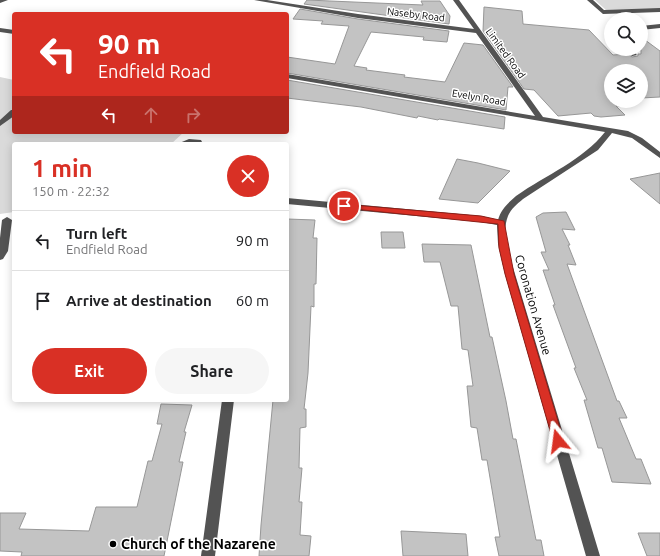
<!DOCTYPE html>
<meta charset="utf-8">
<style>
:root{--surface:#fff;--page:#f6f6f6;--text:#202124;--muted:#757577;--line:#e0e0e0;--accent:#d93025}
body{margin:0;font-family:Ubuntu,sans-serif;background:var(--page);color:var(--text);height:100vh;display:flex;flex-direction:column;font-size:15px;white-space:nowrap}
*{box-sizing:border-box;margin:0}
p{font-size:13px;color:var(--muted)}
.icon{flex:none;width:22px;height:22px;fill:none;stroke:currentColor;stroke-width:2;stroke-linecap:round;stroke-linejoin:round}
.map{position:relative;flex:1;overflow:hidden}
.side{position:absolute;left:12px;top:142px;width:277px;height:260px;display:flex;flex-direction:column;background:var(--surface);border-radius:4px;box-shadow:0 2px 10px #0003}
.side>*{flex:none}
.hud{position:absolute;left:12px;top:12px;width:277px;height:122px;border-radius:4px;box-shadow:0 2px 10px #0003;background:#d93025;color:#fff;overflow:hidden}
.tools{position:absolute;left:604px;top:12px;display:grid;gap:8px}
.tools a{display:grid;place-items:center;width:44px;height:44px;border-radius:50%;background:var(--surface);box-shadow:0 2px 10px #0003;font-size:20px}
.pin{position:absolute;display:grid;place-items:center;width:34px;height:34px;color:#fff;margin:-17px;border:2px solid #fff;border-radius:50%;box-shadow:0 1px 4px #0007}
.me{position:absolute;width:44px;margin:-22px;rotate:344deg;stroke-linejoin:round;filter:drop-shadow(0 0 3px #0008)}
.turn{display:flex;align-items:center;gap:14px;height:84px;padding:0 20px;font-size:18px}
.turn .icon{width:52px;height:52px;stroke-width:2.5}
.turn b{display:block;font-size:28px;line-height:34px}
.lanes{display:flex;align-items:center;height:38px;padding:0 20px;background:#0003;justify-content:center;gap:20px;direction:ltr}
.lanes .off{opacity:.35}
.round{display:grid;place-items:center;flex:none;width:42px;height:42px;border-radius:21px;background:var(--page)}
.overview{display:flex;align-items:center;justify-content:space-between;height:68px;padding:0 20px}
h1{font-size:24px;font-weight:600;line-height:30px;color:var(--accent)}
.action{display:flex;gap:8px;margin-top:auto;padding:8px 20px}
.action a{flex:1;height:46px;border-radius:24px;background:var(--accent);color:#fff;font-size:16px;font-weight:600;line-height:46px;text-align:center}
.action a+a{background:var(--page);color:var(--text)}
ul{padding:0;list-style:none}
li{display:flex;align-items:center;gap:12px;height:60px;padding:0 20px;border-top:1px solid var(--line)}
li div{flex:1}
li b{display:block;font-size:15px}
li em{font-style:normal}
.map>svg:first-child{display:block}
</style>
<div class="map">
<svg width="660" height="556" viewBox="0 0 660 556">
<rect width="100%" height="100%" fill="#fff"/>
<!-- green -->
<path fill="#dadada" d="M595 0H660V9L606 10Z
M0 77 14 80V132H184L171 144H14V212L0 214Z"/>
<!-- building -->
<path fill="#c3c3c3" stroke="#979797" d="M307 0 423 5 421 1H440L450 16 449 24 304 4Z
M484 7 522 11 523 24 589 30 613 55 628 54 632 57 638 56V54H641V37L660 51V97L641 98V71H611V101H617L622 106H616L625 115 601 117 594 116 591 113 558 116 534 90 524 89 483 31Z
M300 9 358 19 449 31 447 42 423 40 424 37 371 32 354 66 367 68 366 70 405 75 404 77 445 82 464 43 483 45 513 87H508L506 110 287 73V57L335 64 349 26 321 24 323 21 293 19Z
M287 80 505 117 504 129 439 119 438 120 418 116 417 118 361 107 287 98Z
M457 159 478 163 510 171 478 203 439 199Z
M660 173V204L630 179Z
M566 212 575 230 562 229 570 245H568L576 265 567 264 617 401H619L627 418H619L636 459H641L651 484 612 482 602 448H598L584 400H587L574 368H576L553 305H555L543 270H549L541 252H546L536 217 543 213Z
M287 219 315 220 313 238H317L316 284H314V307L311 306 308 373 304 409H306V427L300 428 299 468H302L299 502H302L300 535 311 536 309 556H259L261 525 273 400H287Z
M381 232H403L405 248H382Z
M422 244 471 245 490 337H492L506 401 513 439H516L536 540H541L544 556H499L495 537H500L487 460H482L477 428 471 427 467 386H473L468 350 462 349 458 306H451L440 262H424Z
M161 404 192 405 184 432H186L179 462H183L164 556H21L22 552 0 551V513H26L19 529 89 531 96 507H137L148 461H152L162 424H157Z
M401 531 466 534 468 556H403Z
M638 533H660V556H647Z"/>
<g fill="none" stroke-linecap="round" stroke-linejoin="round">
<!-- minor -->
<path fill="#535353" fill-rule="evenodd" d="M0 0H8L0 3Z
M254 0H267L358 14 474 29 453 0H459L543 117 628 131 642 138 660 152V158L632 138 612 133 598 150 523 199C517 204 511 209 508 216 501 233 510 257 515 274L600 556H586L505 274 498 244 497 225 481 222 287 204V198L481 216 498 220C501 209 508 203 516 196 546 175 583 160 605 132L287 78V74L535 116 476 33 358 18Z
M587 0H593L604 10 660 8V12L603 14Z
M660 24V28L641 30V26Z
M0 28 14 30V34L0 32Z
M625 49H631L637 55 632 56Z
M11 110H14V116L0 126V120Z
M189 139 201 140 202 142 199 144H177Z
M7 217 12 220 8 251 3 259 0 260V238L2 220Z
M222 400H234L215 556H201Z"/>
</g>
<!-- route -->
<path fill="#d93025" stroke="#8d1f18" d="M342 204 481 216 504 221 514 274 564 441 563 445 558 446 554 445 553 441 505 274 499 248 498 224 344 208 340 206Z"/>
<!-- markers -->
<circle fill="#000" stroke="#fff" stroke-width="1.5" cx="113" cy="544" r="4"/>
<g text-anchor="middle" stroke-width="3" stroke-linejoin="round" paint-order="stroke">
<!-- far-street labels -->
<g font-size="10" fill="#000" stroke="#fff">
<text transform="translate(416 14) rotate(7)" y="4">Naseby Road</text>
<text transform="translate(506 53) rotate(54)" y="4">Limited Road</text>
<text transform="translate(479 97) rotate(10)" y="4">Evelyn Road</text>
</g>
<!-- street labels -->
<g font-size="12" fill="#000" stroke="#fff">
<text transform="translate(533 305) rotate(74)" y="4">Coronation Avenue</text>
</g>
<!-- near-poi labels -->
<g font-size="14" font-weight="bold" fill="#000" stroke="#fff" text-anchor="start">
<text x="121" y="549">Church of the Nazarene</text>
</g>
</g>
</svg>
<div class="tools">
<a><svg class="icon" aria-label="search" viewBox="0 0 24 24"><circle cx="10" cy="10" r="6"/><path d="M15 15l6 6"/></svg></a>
<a><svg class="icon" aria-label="layers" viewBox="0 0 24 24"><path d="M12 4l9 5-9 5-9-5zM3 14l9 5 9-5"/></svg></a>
</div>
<div class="pin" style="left:344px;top:206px;background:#d93025"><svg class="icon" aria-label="arrive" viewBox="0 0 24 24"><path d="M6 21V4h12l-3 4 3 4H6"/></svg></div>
<svg class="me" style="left:558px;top:441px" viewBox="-20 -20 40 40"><path d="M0-17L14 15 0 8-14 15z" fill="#d93025" stroke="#fff" stroke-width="4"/></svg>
<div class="hud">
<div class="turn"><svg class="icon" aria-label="left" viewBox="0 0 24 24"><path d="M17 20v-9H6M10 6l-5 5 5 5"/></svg><div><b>90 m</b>Endfield Road</div></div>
<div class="lanes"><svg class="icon" aria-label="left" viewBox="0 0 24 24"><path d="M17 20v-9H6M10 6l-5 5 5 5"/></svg><svg class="icon off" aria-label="ahead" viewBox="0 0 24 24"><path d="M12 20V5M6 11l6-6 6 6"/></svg><svg class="icon off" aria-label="right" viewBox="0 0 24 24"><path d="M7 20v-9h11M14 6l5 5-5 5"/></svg></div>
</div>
<section class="side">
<div class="overview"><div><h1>1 min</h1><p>150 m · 22:32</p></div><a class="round" style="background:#d93025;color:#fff"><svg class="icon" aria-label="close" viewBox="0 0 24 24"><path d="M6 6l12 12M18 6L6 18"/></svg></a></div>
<ul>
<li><svg class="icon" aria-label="left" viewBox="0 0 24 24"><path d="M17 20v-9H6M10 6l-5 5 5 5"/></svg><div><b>Turn left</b><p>Endfield Road</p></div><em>90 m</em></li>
<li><svg class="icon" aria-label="arrive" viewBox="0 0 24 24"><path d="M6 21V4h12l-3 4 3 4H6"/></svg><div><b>Arrive at destination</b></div><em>60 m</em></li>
</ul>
<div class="action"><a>Exit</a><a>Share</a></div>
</section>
</div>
